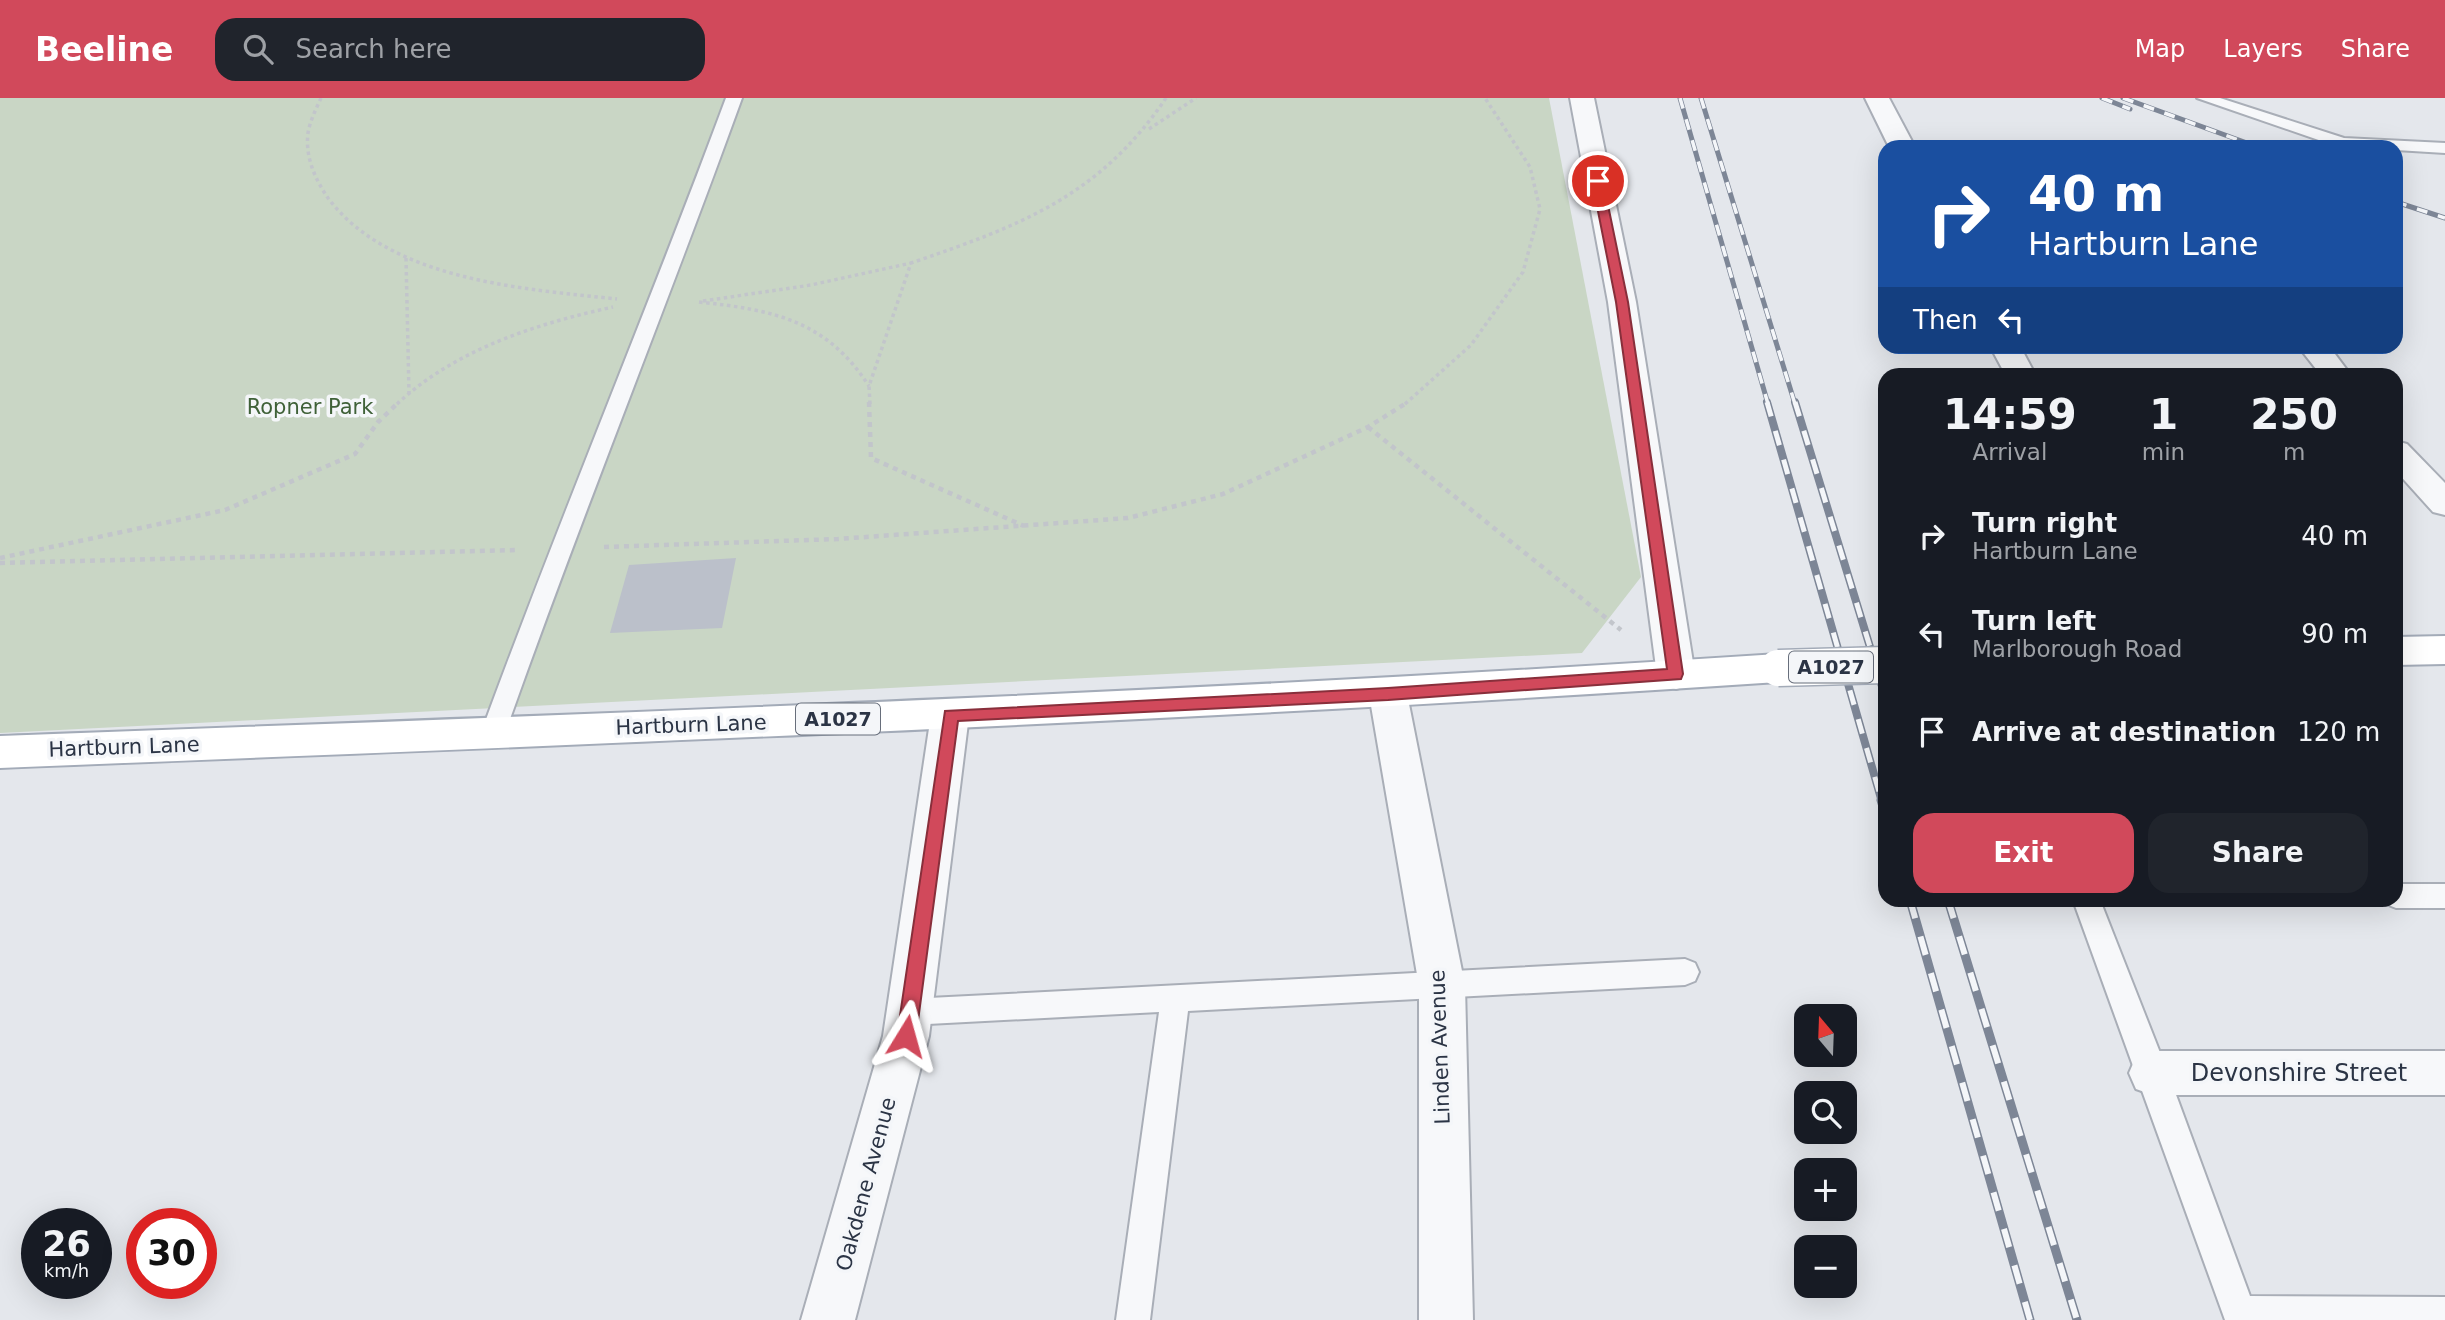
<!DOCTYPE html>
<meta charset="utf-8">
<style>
:root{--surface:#171b24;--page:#20242c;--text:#f1f3f6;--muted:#9ea1a6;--accent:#d1495b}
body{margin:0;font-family:"DejaVu Sans",sans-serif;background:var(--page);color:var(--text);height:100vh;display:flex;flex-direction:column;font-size:26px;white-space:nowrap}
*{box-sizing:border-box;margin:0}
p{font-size:23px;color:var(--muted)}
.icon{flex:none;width:38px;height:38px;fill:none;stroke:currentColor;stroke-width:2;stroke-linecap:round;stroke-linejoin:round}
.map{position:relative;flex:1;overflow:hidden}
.side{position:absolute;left:1878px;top:270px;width:525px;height:539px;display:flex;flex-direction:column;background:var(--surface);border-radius:21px;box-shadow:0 7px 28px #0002}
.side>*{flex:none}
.guide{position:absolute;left:1878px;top:42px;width:525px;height:214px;border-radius:21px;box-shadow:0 7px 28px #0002;background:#1a4fa0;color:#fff;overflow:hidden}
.needle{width:46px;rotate:341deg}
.buttons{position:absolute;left:1794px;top:906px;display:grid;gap:14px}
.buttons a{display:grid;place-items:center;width:63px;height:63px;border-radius:14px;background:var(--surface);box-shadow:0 7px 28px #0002;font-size:35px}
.speed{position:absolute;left:21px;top:1110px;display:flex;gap:14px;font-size:35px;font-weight:700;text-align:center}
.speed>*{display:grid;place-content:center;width:91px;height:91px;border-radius:50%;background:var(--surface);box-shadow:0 7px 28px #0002;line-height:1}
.speed small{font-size:18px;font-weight:400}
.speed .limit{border:10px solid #d22;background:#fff;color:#111}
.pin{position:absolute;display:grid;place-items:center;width:60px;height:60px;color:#fff;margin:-30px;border:4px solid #fff;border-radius:50%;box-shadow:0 2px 7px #0007}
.me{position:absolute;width:77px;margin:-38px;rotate:8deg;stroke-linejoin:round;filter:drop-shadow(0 0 5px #0008)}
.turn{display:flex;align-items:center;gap:24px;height:147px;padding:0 35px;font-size:32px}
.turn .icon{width:91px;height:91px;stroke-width:2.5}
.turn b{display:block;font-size:49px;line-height:60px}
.then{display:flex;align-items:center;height:66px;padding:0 35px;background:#0003;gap:14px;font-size:26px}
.eta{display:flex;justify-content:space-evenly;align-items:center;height:119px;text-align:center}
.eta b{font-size:42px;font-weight:800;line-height:49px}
.primary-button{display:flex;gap:14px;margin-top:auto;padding:14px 35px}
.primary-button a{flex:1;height:80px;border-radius:21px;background:var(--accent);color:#fff;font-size:28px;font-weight:800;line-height:80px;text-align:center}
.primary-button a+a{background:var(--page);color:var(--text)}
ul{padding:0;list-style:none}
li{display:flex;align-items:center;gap:21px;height:98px;padding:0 35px}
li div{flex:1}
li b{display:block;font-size:26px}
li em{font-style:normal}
header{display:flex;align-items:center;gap:42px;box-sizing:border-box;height:98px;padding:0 35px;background:var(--accent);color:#fff}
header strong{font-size:33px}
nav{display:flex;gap:38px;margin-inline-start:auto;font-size:24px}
.search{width:490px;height:63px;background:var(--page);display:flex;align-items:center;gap:18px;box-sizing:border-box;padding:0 24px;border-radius:21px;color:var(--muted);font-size:26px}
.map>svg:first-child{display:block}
</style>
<header>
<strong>Beeline</strong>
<div class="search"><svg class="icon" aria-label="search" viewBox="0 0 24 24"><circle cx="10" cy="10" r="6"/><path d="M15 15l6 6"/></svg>Search here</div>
<nav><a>Map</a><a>Layers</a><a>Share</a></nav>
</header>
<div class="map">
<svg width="2445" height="1222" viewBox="0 0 2445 1222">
<rect width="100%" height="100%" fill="#e4e7ec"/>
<!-- green -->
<path fill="#c9d6c5" d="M0 0H1549L1641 479 1582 555 0 635Z"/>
<!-- building -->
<path fill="#bbc0ca" d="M736 460 722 530 610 535 629 467Z"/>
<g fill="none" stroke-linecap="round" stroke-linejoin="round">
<!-- service casing -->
<g stroke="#a9aeb7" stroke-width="4">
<path id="service" d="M726 0H742C665 213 580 422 505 635L502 642 493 645 484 642 481 635C559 422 647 213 726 0Z
M2197 0H2220L2344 40 2445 45V55L2396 52V49H2339Z
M2396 786H2445V810H2396L2386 806 2384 802H2396Z
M2073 802H2100L2168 975 2250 1198 2445 1199V1222H2225Z
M1685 861 1695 865 1699 874 1695 883 1685 887 1188 913 1150 1222H1116L1159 914 909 927 899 923 894 914 899 905 909 901Z"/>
</g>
<!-- minor casing -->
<g stroke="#a9aeb7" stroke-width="4">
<path id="minor" d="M1570 0H1594L1636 204 1695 577 1689 587 1676 591 1663 587 1657 577 1608 204Z
M1865 0H1889L1915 49H1889Z
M1990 248H2020L2035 276H2005Z
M2298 248H2329L2350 276H2320Z
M2396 343 2407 346 2445 385V417L2433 414 2396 373Z
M1388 582 1401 586 1407 596 1465 888 1473 1222H1419V888L1369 596 1375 586Z
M950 602 964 606 969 617 929 938 855 1222H801L883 938 931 617 936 606Z
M2153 953H2445V997H2153L2136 991 2129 975 2136 959Z"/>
</g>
<!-- primary casing -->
<g stroke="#a3abb8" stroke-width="4">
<path id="primary" d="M2445 538V566L2396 567V539Z
M1778 556 1791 560 1797 570 1791 580 1778 584C1186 624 593 646 0 670V638C593 616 1186 595 1778 556Z"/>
</g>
<!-- path-far1 -->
<path stroke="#c2c5cb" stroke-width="3.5" stroke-dasharray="3.5 3.5" stroke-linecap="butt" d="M321 0C316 11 310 23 308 35 305 59 315 81 328 100 389 182 523 191 617 201
M1149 31 1196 0
M406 160 409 295
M703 203 811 187 911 165
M699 204C773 212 826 222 869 288
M397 306C456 251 536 226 613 209
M870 306 869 288 911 165C1019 128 1099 99 1166 0
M1405 306 1471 247 1523 174 1540 111 1530 69 1485 0"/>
<!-- path -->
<path stroke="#c2c5cb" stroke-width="4.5" stroke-dasharray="5 5" stroke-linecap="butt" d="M869 304 871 360 1024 428
M1368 329 1621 532
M604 449 838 441 1128 420 1223 396 1368 329 1408 304
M0 460 225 412 355 356 378 324 399 304
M0 465 518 452"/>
<!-- service -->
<use href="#service" fill="#f7f8fa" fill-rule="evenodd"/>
<!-- minor -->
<use href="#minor" fill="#f7f8fa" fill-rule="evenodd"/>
<!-- primary -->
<use href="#primary" fill="#fff" fill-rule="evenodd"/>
<!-- rail-far2 casing -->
<g stroke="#7d8696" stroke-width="5">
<path id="rail-far2" d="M1680 0 1768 306
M1701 0 1795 306
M2102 0 2130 11
M2123 0 2258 49
M2396 104 2445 120"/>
</g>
<!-- rail-far1 casing -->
<g stroke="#7d8696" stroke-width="8">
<path id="rail-far1" d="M1767 304 1882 704
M1795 304 1885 598"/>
</g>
<!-- rail casing -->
<g stroke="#7d8696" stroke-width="9">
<path id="rail" d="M1881 702 1885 715
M1910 802 2030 1222
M1948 802 2077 1222"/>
</g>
<!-- rail-far2 -->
<use href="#rail-far2" stroke="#f4f6f9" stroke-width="3.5" stroke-dasharray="11" stroke-linecap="butt"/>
<!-- rail-far1 -->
<use href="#rail-far1" stroke="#f4f6f9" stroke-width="5" stroke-dasharray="15" stroke-linecap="butt"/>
<!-- rail -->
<use href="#rail" stroke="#f4f6f9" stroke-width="6" stroke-dasharray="19" stroke-linecap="butt"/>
<!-- primary-bridge casing -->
<g stroke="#a3abb8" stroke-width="39" stroke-linecap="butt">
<path id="primary-bridge" d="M1778 570 1885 567"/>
</g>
<!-- primary-bridge -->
<use href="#primary-bridge" stroke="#fff" stroke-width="36"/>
</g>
<!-- route -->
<path fill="#d1495b" stroke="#882f3b" stroke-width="2" d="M1598 80 1603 83 1628 204 1683 576 1681 581 1388 602 958 623 916 938 913 944 906 947 899 944 897 938 945 613 1388 590 1667 571 1616 204 1592 83Z"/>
<g text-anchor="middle" stroke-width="7" stroke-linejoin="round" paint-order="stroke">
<!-- shield labels -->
<g fill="#f4f6f9" stroke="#676e7b" stroke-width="2">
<rect x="1789" y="553.5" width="84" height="31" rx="5"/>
<rect x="796" y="605.5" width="84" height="31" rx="5"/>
</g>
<g font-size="19" font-weight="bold" fill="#2b3445">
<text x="1831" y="576">A1027</text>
<text x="838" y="628">A1027</text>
</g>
<!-- park labels -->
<g font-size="21" fill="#3f6138" stroke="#f4f6f9">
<text x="310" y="316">Ropner Park</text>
</g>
<!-- street labels -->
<g font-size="21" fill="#2b3445" stroke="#f4f6f9">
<text transform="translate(691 627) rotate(-2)" y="7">Hartburn Lane</text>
<text transform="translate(124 649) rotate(-2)" y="7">Hartburn Lane</text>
<text transform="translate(1440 949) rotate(-92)" y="7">Linden Avenue</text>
<text transform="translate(866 1086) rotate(-75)" y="7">Oakdene Avenue</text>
</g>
<!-- near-street labels -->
<g font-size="24" fill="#2b3445" stroke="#f4f6f9">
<text x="2299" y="983">Devonshire Street</text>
</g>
</g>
</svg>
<div class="buttons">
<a><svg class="needle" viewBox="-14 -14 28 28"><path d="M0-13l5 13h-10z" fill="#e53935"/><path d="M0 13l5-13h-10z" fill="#9ea1a6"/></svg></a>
<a><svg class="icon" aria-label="search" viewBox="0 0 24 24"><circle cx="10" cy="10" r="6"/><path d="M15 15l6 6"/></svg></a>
<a>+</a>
<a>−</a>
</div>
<div class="speed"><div>26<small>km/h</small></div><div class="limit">30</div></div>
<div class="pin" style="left:1598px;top:83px;background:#d93025"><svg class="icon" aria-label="arrive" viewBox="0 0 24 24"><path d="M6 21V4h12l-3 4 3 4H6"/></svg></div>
<svg class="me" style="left:906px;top:938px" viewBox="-20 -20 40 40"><path d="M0-17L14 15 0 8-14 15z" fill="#d1495b" stroke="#fff" stroke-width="4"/></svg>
<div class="guide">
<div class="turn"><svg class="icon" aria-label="right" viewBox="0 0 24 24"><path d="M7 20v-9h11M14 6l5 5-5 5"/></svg><div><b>40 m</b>Hartburn Lane</div></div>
<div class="then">Then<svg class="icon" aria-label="left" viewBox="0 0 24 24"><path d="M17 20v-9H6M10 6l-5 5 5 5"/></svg></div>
</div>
<section class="side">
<div class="eta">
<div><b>14:59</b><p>Arrival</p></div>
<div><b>1</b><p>min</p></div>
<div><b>250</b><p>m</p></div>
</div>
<ul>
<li><svg class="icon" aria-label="right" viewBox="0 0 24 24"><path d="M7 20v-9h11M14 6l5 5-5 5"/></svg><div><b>Turn right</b><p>Hartburn Lane</p></div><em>40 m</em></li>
<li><svg class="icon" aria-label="left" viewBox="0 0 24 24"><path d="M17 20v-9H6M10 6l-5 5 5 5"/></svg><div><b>Turn left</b><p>Marlborough Road</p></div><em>90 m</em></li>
<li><svg class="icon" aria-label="arrive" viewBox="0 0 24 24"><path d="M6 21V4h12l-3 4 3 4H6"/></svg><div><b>Arrive at destination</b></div><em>120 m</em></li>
</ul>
<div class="primary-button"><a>Exit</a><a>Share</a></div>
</section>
</div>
